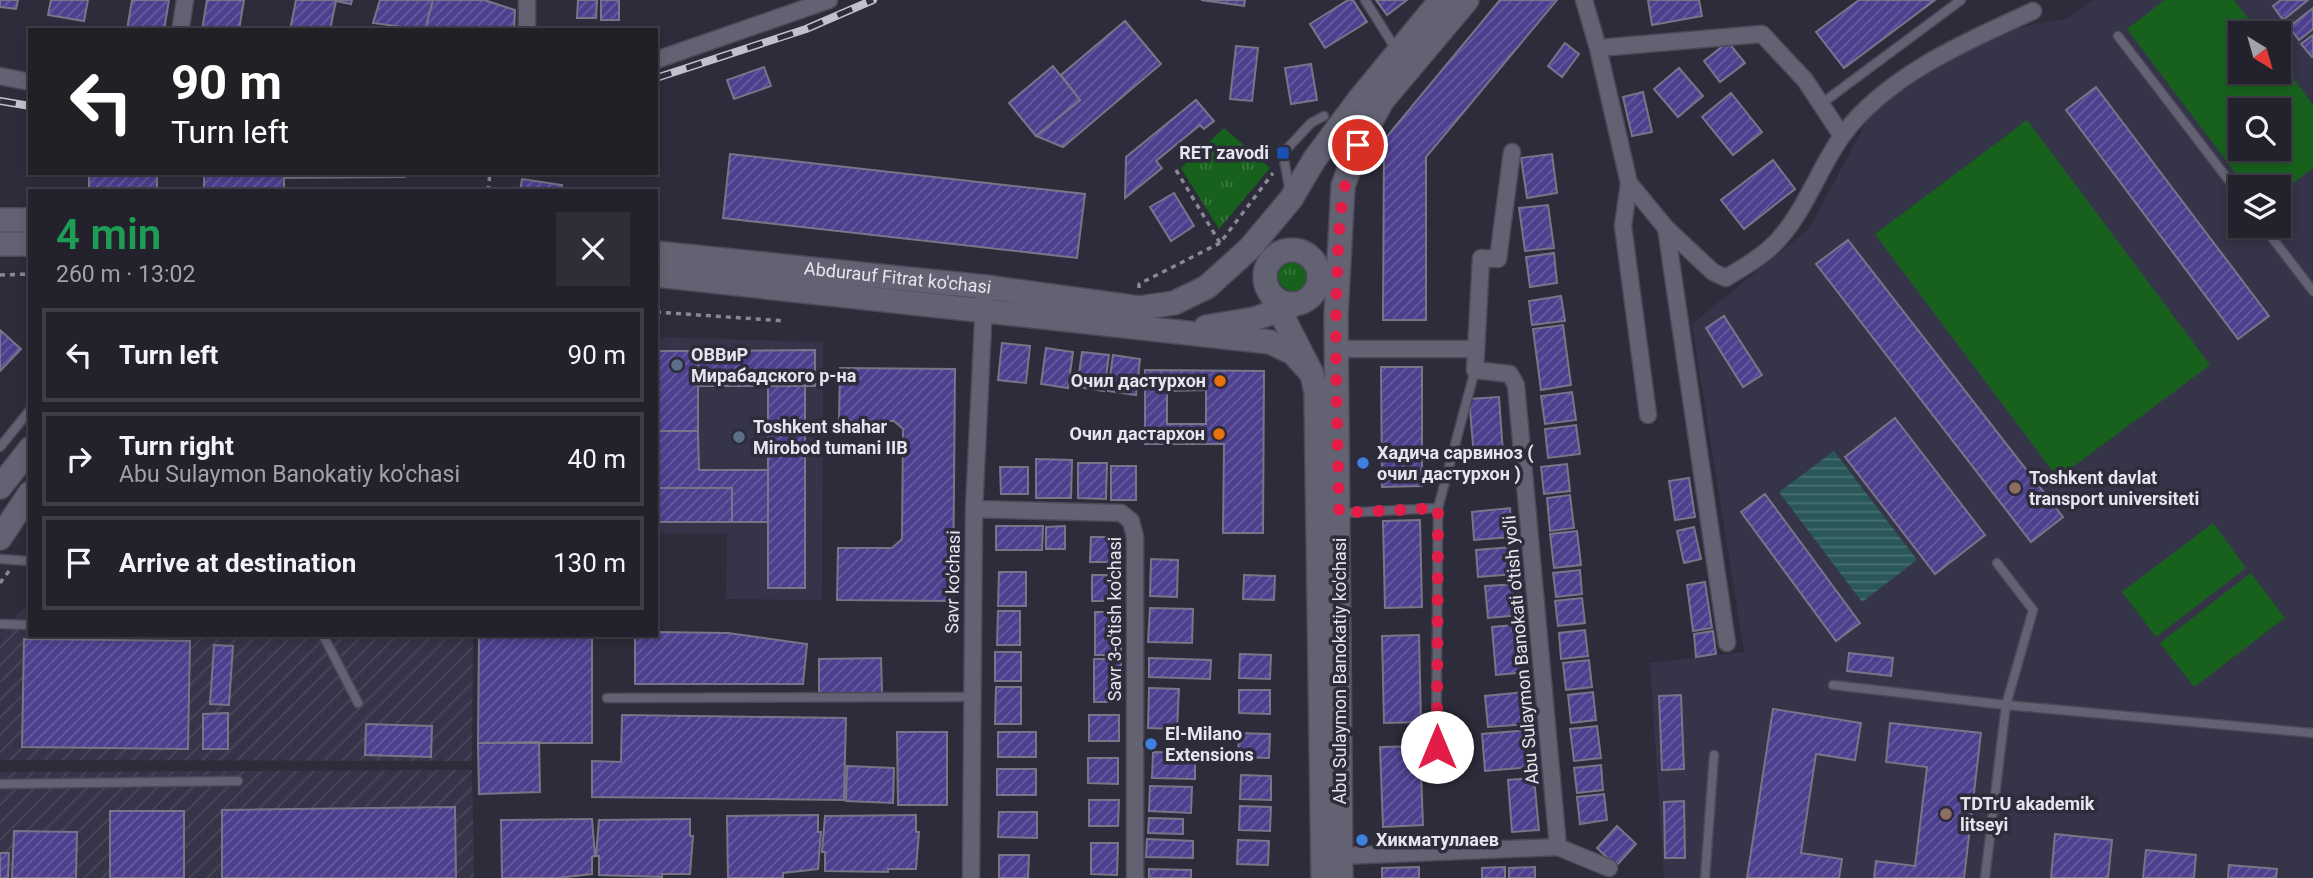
<!DOCTYPE html>
<meta charset="utf-8">
<style>
:root{--surface:#22212c;--page:#2e2e38;--text:#f1f3f6;--muted:#a2a3a9;--line:#3f3e48}
body{margin:0;font-family:Roboto,sans-serif;background:var(--page);color:var(--text);height:100vh;display:flex;flex-direction:column;font-size:26px;white-space:nowrap}
*{box-sizing:border-box;margin:0}
p{font-size:23px;color:var(--muted)}
.icon{flex:none;width:38px;height:38px;fill:none;stroke:currentColor;stroke-width:2;stroke-linecap:round;stroke-linejoin:round}
.map{position:relative;flex:1;overflow:hidden}
.details{position:absolute;left:28px;top:189px;width:630px;height:448px;display:flex;flex-direction:column;background:var(--surface);border-radius:0px;box-shadow:0 4px 10px #0003,0 0 0 2px var(--line)}
.details>*{flex:none}
.top-card{position:absolute;left:28px;top:28px;width:630px;height:147px;border-radius:0px;box-shadow:0 4px 10px #0003,0 0 0 2px var(--line);background:#202124;color:#fff;overflow:hidden}
.needle{width:46px;rotate:143deg}
.tools{position:absolute;left:2228px;top:21px;display:grid;gap:14px}
.tools a{display:grid;place-items:center;width:63px;height:63px;border-radius:0px;background:var(--surface);box-shadow:0 4px 10px #0003,0 0 0 2px var(--line);font-size:35px}
.pin{position:absolute;display:grid;place-items:center;width:60px;height:60px;color:#fff;margin:-30px;border:4px solid #fff;border-radius:50%;box-shadow:0 2px 7px #0007}
.me{position:absolute;width:77px;margin:-38px;rotate:0deg;stroke-linejoin:round;filter:drop-shadow(0 0 5px #0008)}
.turn{display:flex;align-items:center;gap:24px;height:147px;padding:0 28px;font-size:32px}
.turn .icon{width:91px;height:91px;stroke-width:2.5}
.turn b{display:block;font-size:49px;line-height:60px}
.round{display:grid;place-items:center;flex:none;width:74px;height:74px;border-radius:0px;background:var(--page)}
.headline{display:flex;align-items:center;justify-content:space-between;height:119px;padding:0 28px}
h1{font-size:42px;font-weight:600;line-height:52px;color:#1e9e55}
ul{padding:0;list-style:none}
li{display:flex;align-items:center;gap:21px;height:94px;margin:0 14px 10px;padding:0 14px;border:4px solid var(--line);border-radius:0px}
li div{flex:1}
li b{display:block;font-size:26px}
li em{font-style:normal}
.map>svg:first-child{display:block}
</style>
<div class="map">
<svg width="2313" height="878" viewBox="0 0 2313 878">
<defs>
<pattern id="industrial-furrows" width="10" height="10" patternUnits="userSpaceOnUse" patternTransform="scale(1.75)"><rect width="10" height="10" fill="#363448"/><path d="M-1 1l2-2M0 10L10 0M9 11l2-2" fill="none" stroke="#49485a"/></pattern>
<pattern id="grass-tufts" width="24" height="20" patternUnits="userSpaceOnUse" patternTransform="scale(1.75)"><rect width="24" height="20" fill="#18611d"/><path d="M3 7l-1-3M5 7V3M7 7l1-3M15 17l-1-3M17 17v-4M19 17l1-3" fill="none" stroke="#3a783e"/></pattern>
<pattern id="water-rules" width="6" height="5" patternUnits="userSpaceOnUse" patternTransform="scale(1.75)"><rect width="6" height="5" fill="#2a5859"/><path d="M0 2.5h6" fill="none" stroke="#497071"/></pattern>
<pattern id="building-hatch" width="6" height="6" patternUnits="userSpaceOnUse" patternTransform="scale(1.75)"><rect width="6" height="6" fill="#4e3f8e"/><path d="M-1 1l2-2M0 6l6-6M5 7l2-2" fill="none" stroke="#685b9e"/></pattern>
</defs>
<rect width="100%" height="100%" fill="#2d2c3b"/>
<!-- built -->
<path fill="#363448" fill-rule="evenodd" d="M2093 0H2313V878H1664L1650 663 1744 652 1692 324 1809 229 1872 111 1990 33 2068 18ZM2240 33H2278V72H2240ZM2240 110H2278V149H2240ZM2240 187H2278V226H2240Z
M656 337 823 342 822 600 726 599 727 534 656 533Z"/>
<!-- industrial -->
<path fill="url(#industrial-furrows)" d="M30 602V635H473L472 761 0 760V632Z
M472 770 474 878H0V772Z"/>
<!-- grass -->
<path fill="url(#grass-tufts)" d="M1224 128 1270 168 1219 229 1181 168Z
M1278 276a15 15 0 1 1 30 0a15 15 0 1 1-30 0Z"/>
<!-- park -->
<path fill="#18611d" fill-rule="evenodd" d="M2165 0H2234L2259 33H2240V72H2278L2279 59 2313 105V168L2279 194 2278 187H2246L2127 29ZM2278 110V149H2240V110Z
M2027 120 2210 365 2058 478 1875 234Z
M2213 523 2246 568 2156 637 2122 592Z
M2251 573 2285 618 2194 687 2160 643Z"/>
<!-- water -->
<path fill="url(#water-rules)" d="M1834 451 1917 560 1862 602 1779 492Z"/>
<!-- building -->
<path fill="url(#building-hatch)" stroke="#777688" stroke-width="2" fill-rule="evenodd" d="M0 0H18L16 9 0 7Z
M51 0H88L84 21 48 15Z
M132 0H169L164 30H127Z
M207 0H244L239 30H202Z
M296 0H352L351 4 336 1 330 30H290Z
M380 0H433L425 30 373 23Z
M433 0H484L515 10 514 30H425Z
M578 0H597L596 18H577Z
M601 0H619V20H601Z
M1201 0H1245L1244 6Z
M1348 0H1353L1367 22 1325 48 1310 24Z
M1376 0H1407L1387 15Z
M1500 0H1557L1426 157V320H1383L1384 140Z
M1648 0H1699L1702 16 1652 25Z
M1859 0H1935L1844 68 1816 32Z
M2281 0H2308L2283 20 2273 6Z
M2313 8V29L2299 40 2289 27Z
M1125 21 1161 64 1063 147 1036 136 1080 100 1061 75Z
M2313 35V56L2312 57 2301 44Z
M1728 42 1745 63 1720 82 1704 61Z
M1565 43 1579 54 1562 77 1548 66Z
M1236 46 1258 48 1252 101 1230 99Z
M1311 64 1317 100 1291 104 1285 68Z
M1053 66 1080 100 1036 136 1009 103Z
M764 67 771 86 734 99 727 80Z
M1679 68 1703 96 1678 117 1654 89Z
M2096 87 2269 316 2238 339 2066 110Z
M1643 92 1652 132 1632 136 1623 97Z
M1731 93 1762 132 1733 155 1702 117Z
M1196 100 1214 121 1204 129 1200 125 1156 161 1162 168 1125 198 1126 157Z
M730 154 1085 194 1077 258 723 218Z
M1552 154 1557 193 1527 198 1521 158Z
M1773 160 1795 189 1744 229 1721 200Z
M89 173H157V188L89 189Z
M204 173H405V177L284 178V191H204Z
M522 179 562 185 561 191H520Z
M1174 193 1194 226 1171 241 1150 207Z
M1548 205 1554 248 1525 251 1519 208Z
M1848 240 2063 517 2031 542 1816 264Z
M1554 253 1557 283 1530 287 1526 257Z
M1561 296 1565 321 1532 325 1529 301Z
M1724 316 1762 375 1743 387 1706 328Z
M1563 325 1571 385 1541 390 1533 329Z
M0 330 21 349 0 371Z
M1002 343 1030 346 1026 383 998 380Z
M1046 348 1073 352 1068 388 1041 384Z
M815 350V386H698V351Z
M657 351H698V431H657Z
M1082 352 1109 355 1104 391 1077 387Z
M1113 355 1140 359 1136 395 1108 391Z
M1381 367H1422V486L1382 487Z
M840 368 955 369 953 601 837 600 838 548H892L902 539 903 429 894 421H839Z
M1145 370 1264 371 1263 533H1223L1224 444H1145ZM1206 390V424H1167V391Z
M805 385V588H768V386Z
M1572 392 1576 420 1545 424 1541 396Z
M1499 397 1503 453 1474 456 1469 399Z
M1895 418 1985 535 1935 574 1845 457Z
M1576 425 1580 454 1548 458 1545 429Z
M657 431H698L699 470H768V522H732V488H657Z
M1036 459 1072 460 1071 498H1036Z
M1078 463H1107L1106 499 1078 498Z
M1567 464 1570 491 1544 494 1541 467Z
M1111 466H1136V500H1111Z
M1000 467H1028V494H1001Z
M1689 478 1695 517 1675 520 1669 481Z
M657 488H732V522H658Z
M1765 494 1860 623 1836 641 1741 512Z
M1570 495 1574 528 1550 531 1547 498Z
M1510 508 1512 537 1474 540 1472 512Z
M1420 520 1422 607 1385 608 1383 521Z
M996 526H1043L1042 550H996Z
M1065 526V549H1046V527Z
M1694 527 1701 559 1684 563 1677 531Z
M1577 531 1581 565 1554 568 1550 534Z
M1091 537H1120V562H1090Z
M1512 547 1515 574 1478 577 1476 550Z
M1151 559 1178 560 1177 597 1150 596Z
M1580 570 1582 594 1556 597 1553 573Z
M999 572H1026V606H998Z
M1092 575H1121V601H1092Z
M1244 575 1275 576 1274 600 1243 599Z
M1705 582 1712 628 1693 631 1687 585Z
M1519 584 1521 615 1488 618 1485 586Z
M1582 598 1585 623 1558 626 1555 601Z
M1150 608 1193 609 1192 643 1148 642Z
M998 611H1020V645H997Z
M1095 612H1121V655H1095Z
M1526 624 1530 672 1496 675 1492 627Z
M1585 630 1588 656 1561 659 1559 633Z
M1713 631 1716 654 1696 657 1694 634Z
M656 632 728 633 807 644 803 684H635V635H656Z
M479 635H592V743H478Z
M1419 635 1421 722 1384 723 1382 636Z
M24 639 190 641 188 749 22 747Z
M214 645 233 646 229 705 210 704Z
M995 652H1021V681H995Z
M1849 653 1893 658 1891 676 1847 671Z
M1240 654 1271 655 1270 679 1239 678Z
M881 658 882 693 819 694V659Z
M1149 658 1211 660 1210 679 1149 677Z
M1094 659H1121L1120 702H1094Z
M1589 660 1592 687 1566 690 1563 663Z
M996 687H1021V724H995Z
M1149 688 1179 689 1177 729 1148 728Z
M1239 690H1270V714L1239 713Z
M1525 692 1528 724 1488 727 1485 696Z
M1593 692 1596 720 1571 723 1568 695Z
M1681 695 1684 769 1662 770 1659 696Z
M1773 709 1861 723 1855 760 1816 754 1801 853 1842 859 1839 878H1747Z
M228 713V749H203V714Z
M622 715 846 718 844 800 592 797V761L621 762Z
M1089 715H1119V741H1089Z
M1890 723 1981 733 1964 878H1874L1876 861 1915 866 1927 767 1886 762Z
M366 724 432 726 431 757 365 755Z
M1597 726 1601 758 1574 761 1570 729Z
M1530 730 1533 767 1485 771 1482 734Z
M897 732H947V805H898Z
M998 732H1036V757H998Z
M1239 733 1270 734 1269 758 1238 757Z
M539 742 540 792 479 794 478 743Z
M1420 746 1423 825 1383 827 1380 747Z
M1153 752 1195 753V779L1152 778Z
M1088 758H1118V784L1088 783Z
M1601 765 1603 790 1577 793 1574 768Z
M847 766 894 768 893 803 846 801Z
M997 769H1036V795H997Z
M1241 775 1271 776V800L1240 799Z
M1534 778 1539 830 1512 832 1508 780Z
M1150 786 1192 787 1191 813 1149 811Z
M1604 794 1607 820 1580 824 1577 797Z
M1089 800H1119L1118 826H1089Z
M1684 801 1685 858H1665L1664 802Z
M1240 806 1271 807 1270 831 1239 830Z
M455 807 456 878H222V810Z
M110 811H184V878H110Z
M999 812H1037V838L998 837Z
M818 815V832H821L818 869 783 873V878H728L727 816Z
M916 815V832H919L916 869H888V872L825 871V852H822L825 816Z
M1149 818 1183 819V834L1148 833Z
M592 819 595 856 592 857V874L557 878H502L501 820Z
M690 819V836H693L690 874H662V877L599 875V856H596L599 820Z
M1617 826 1636 844 1616 866 1597 848Z
M14 831 77 832 76 878H12Z
M2055 834 2112 840 2108 878H2051Z
M1147 839 1193 841V858L1146 857Z
M1238 840 1269 841 1268 865 1237 864Z
M1091 843H1118L1117 875 1091 874Z
M2146 850 2196 855 2194 878H2143Z
M0 853H9L8 878H0Z
M999 855H1029L1028 878H999Z
M2229 865 2277 869 2276 878H2228Z
M1419 867V878H1382V868Z
M1505 867V878H1482V868Z
M1535 867V878H1509V868Z
M1149 869 1191 870V878H1149Z"/>
<g fill="none" stroke-linecap="round" stroke-linejoin="round">
<!-- lane casing -->
<g stroke="#4c4a57" stroke-width="11">
<path id="lane" d="M1365 0 1397 51
M2118 36 2240 195
M1821 104 1961 0
M1290 193 1283 153 1311 123 1324 116
M2263 226 2313 291
M0 447 30 410
M1342 513 1438 508 1475 370
M0 559 30 561
M0 624 30 625
M323 635 358 703
M1833 685 2006 705 2313 733
M607 698 970 697
M1436 774 1438 508
M0 784 238 781
M1705 878 1714 755
M1985 878 2006 705 2033 610 1997 563"/>
</g>
<!-- street casing -->
<g stroke="#4c4a57" stroke-width="19">
<path id="street" d="M1584 0 1598 48 1629 183 1666 228 1727 643
M181 26 185 0
M527 30V0
M1598 48 1762 34 1805 80 1842 136
M656 60 829 0
M0 76 30 82
M1512 152 1498 259 1481 258 1475 370 1510 374 1516 385 1558 847 1609 868
M1629 183 1623 226 1648 415
M1666 228 1713 272 1726 278C1740 269 1757 260 1770 248 1803 218 1817 171 1842 136 1887 75 1967 41 2033 11
M1336 349H1475
M974 509 1121 513 1131 521 1135 537V878
M1341 856 1558 847
M971 878 974 509 984 303"/>
</g>
<!-- secondary casing -->
<g stroke="#4c4a57" stroke-width="26">
<g id="secondary">
<path d="M0 220H30"/>
<path d="M0 244H30"/>
<circle cx="1292" cy="277" r="27"/>
<path id="s1" d="M656 253 986 287 1139 308 1174 303 1207 287 1250 248 1291 199 1314 160 1361 97 1441 0"/>
<path d="M656 275 1270 342 1293 353 1312 374"/>
<path d="M1271 294 1312 374 1316 393 1323 878"/>
<path d="M1206 327 1254 319 1291 306"/>
<path d="M0 487 30 449"/>
<path d="M0 538 30 493"/>
<path d="M1341 878 1336 315 1343 186 1358 145 1382 101 1467 0"/>
</g>
</g>
<!-- path -->
<path stroke="#898895" stroke-width="3.5" stroke-dasharray="5 5" stroke-linecap="butt" d="M1176 170 1220 243 1273 173
M488 191 490 173
M0 275 30 274
M1139 288V284L1220 243
M656 312 785 321
M0 583 9 571"/>
<!-- lane -->
<use href="#lane" stroke="#636273" stroke-width="8"/>
<!-- street -->
<use href="#street" stroke="#636273" stroke-width="16"/>
<!-- secondary -->
<use href="#secondary" stroke="#636273" stroke-width="23"/>
<!-- rail casing -->
<g stroke="#c1c0cb" stroke-width="8">
<path id="rail" d="M656 78 806 29 873 0
M0 101 30 106"/>
</g>
<!-- rail -->
<use href="#rail" stroke="#2d2c3b" stroke-width="5" stroke-dasharray="16" stroke-linecap="butt"/>
</g>
<g fill="none" stroke-linecap="round" stroke-linejoin="round">
<!-- route -->
<path stroke="#e11d48" stroke-width="12" stroke-dasharray="0 21.6" d="M1358 145C1339 188 1339 230 1337 276 1334 355 1338 434 1339 513L1438 508 1437 747"/>
</g>
<!-- markers -->
<rect fill="#1a4fb4" stroke="#2d2c3b" stroke-width="2.5" x="1276" y="146" width="14" height="14" rx="3.5"/>
<g fill="#5c6f8a" stroke="#2d2c3b" stroke-width="2.5">
<circle cx="677" cy="365" r="7"/>
<circle cx="739" cy="437" r="7"/>
</g>
<g fill="#e8710a" stroke="#2d2c3b" stroke-width="2.5">
<circle cx="1220" cy="381" r="7"/>
<circle cx="1219" cy="434" r="7"/>
</g>
<g fill="#3f7fe0" stroke="#2d2c3b" stroke-width="2.5">
<circle cx="1363" cy="463" r="7"/>
<circle cx="1151" cy="744" r="7"/>
<circle cx="1362" cy="840" r="7"/>
</g>
<g fill="#8d6e63" stroke="#2d2c3b" stroke-width="2.5">
<circle cx="2015" cy="488" r="7"/>
<circle cx="1946" cy="814" r="7"/>
</g>
<g text-anchor="middle" stroke-width="7" stroke-linejoin="round" paint-order="stroke">
<!-- poi labels -->
<g font-size="18" font-weight="bold" fill="#e6e5ef" stroke="#2d2c3b" text-anchor="start">
<text x="1269" y="159" text-anchor="end">RET zavodi</text>
<text x="691" y="361">ОВВиР<tspan x="691" dy="21">Мирабадского р-на</tspan></text>
<text x="1206" y="387" text-anchor="end">Очил дастурхон</text>
<text x="753" y="433">Toshkent shahar<tspan x="753" dy="21">Mirobod tumani IIB</tspan></text>
<text x="1205" y="440" text-anchor="end">Очил дастархон</text>
<text x="1377" y="459">Хадича сарвиноз (<tspan x="1377" dy="21">очил дастурхон )</tspan></text>
<text x="2029" y="484">Toshkent davlat<tspan x="2029" dy="21">transport universiteti</tspan></text>
<text x="1165" y="740">El-Milano<tspan x="1165" dy="21">Extensions</tspan></text>
<text x="1960" y="810">TDTrU akademik<tspan x="1960" dy="21">litseyi</tspan></text>
<text x="1376" y="846">Хикматуллаев</text>
</g>
<!-- street labels -->
<g font-size="18" fill="#e6e5ef" stroke="#2d2c3b">
<text dy="6" stroke="none"><textPath href="#s1" startOffset="243">Abdurauf Fitrat ko'chasi</textPath></text>
<text transform="translate(953 582) rotate(-89)" y="6">Savr ko'chasi</text>
<text transform="translate(1115 619) rotate(-90)" y="6">Savr 3-o'tish ko'chasi</text>
<text transform="translate(1521 650) rotate(-95)" y="6">Abu Sulaymon Banokati o'tish yo'li</text>
<text transform="translate(1340 671) rotate(-90)" y="6">Abu Sulaymon Banokatiy ko'chasi</text>
</g>
</g>
</svg>
<div class="tools">
<a><svg class="needle" viewBox="-14 -14 28 28"><path d="M0-13l5 13h-10z" fill="#e53935"/><path d="M0 13l5-13h-10z" fill="#a2a3a9"/></svg></a>
<a><svg class="icon" aria-label="search" viewBox="0 0 24 24"><circle cx="10" cy="10" r="6"/><path d="M15 15l6 6"/></svg></a>
<a><svg class="icon" aria-label="layers" viewBox="0 0 24 24"><path d="M12 4l9 5-9 5-9-5zM3 14l9 5 9-5"/></svg></a>
</div>
<div class="pin" style="left:1358px;top:145px;background:#d93025"><svg class="icon" aria-label="arrive" viewBox="0 0 24 24"><path d="M6 21V4h12l-3 4 3 4H6"/></svg></div>
<svg class="me" style="left:1437px;top:747px" viewBox="-20 -20 40 40"><circle r="19" fill="#fff"/><path d="M0-13L10 11 0 6-10 11z" fill="#e11d48"/></svg>
<div class="top-card">
<div class="turn"><svg class="icon" aria-label="left" viewBox="0 0 24 24"><path d="M17 20v-9H6M10 6l-5 5 5 5"/></svg><div><b>90 m</b>Turn left</div></div>
</div>
<section class="details">
<div class="headline"><div><h1>4 min</h1><p>260 m · 13:02</p></div><a class="round"><svg class="icon" aria-label="close" viewBox="0 0 24 24"><path d="M6 6l12 12M18 6L6 18"/></svg></a></div>
<ul>
<li><svg class="icon" aria-label="left" viewBox="0 0 24 24"><path d="M17 20v-9H6M10 6l-5 5 5 5"/></svg><div><b>Turn left</b></div><em>90 m</em></li>
<li><svg class="icon" aria-label="right" viewBox="0 0 24 24"><path d="M7 20v-9h11M14 6l5 5-5 5"/></svg><div><b>Turn right</b><p>Abu Sulaymon Banokatiy ko'chasi</p></div><em>40 m</em></li>
<li><svg class="icon" aria-label="arrive" viewBox="0 0 24 24"><path d="M6 21V4h12l-3 4 3 4H6"/></svg><div><b>Arrive at destination</b></div><em>130 m</em></li>
</ul>
</section>
</div>
